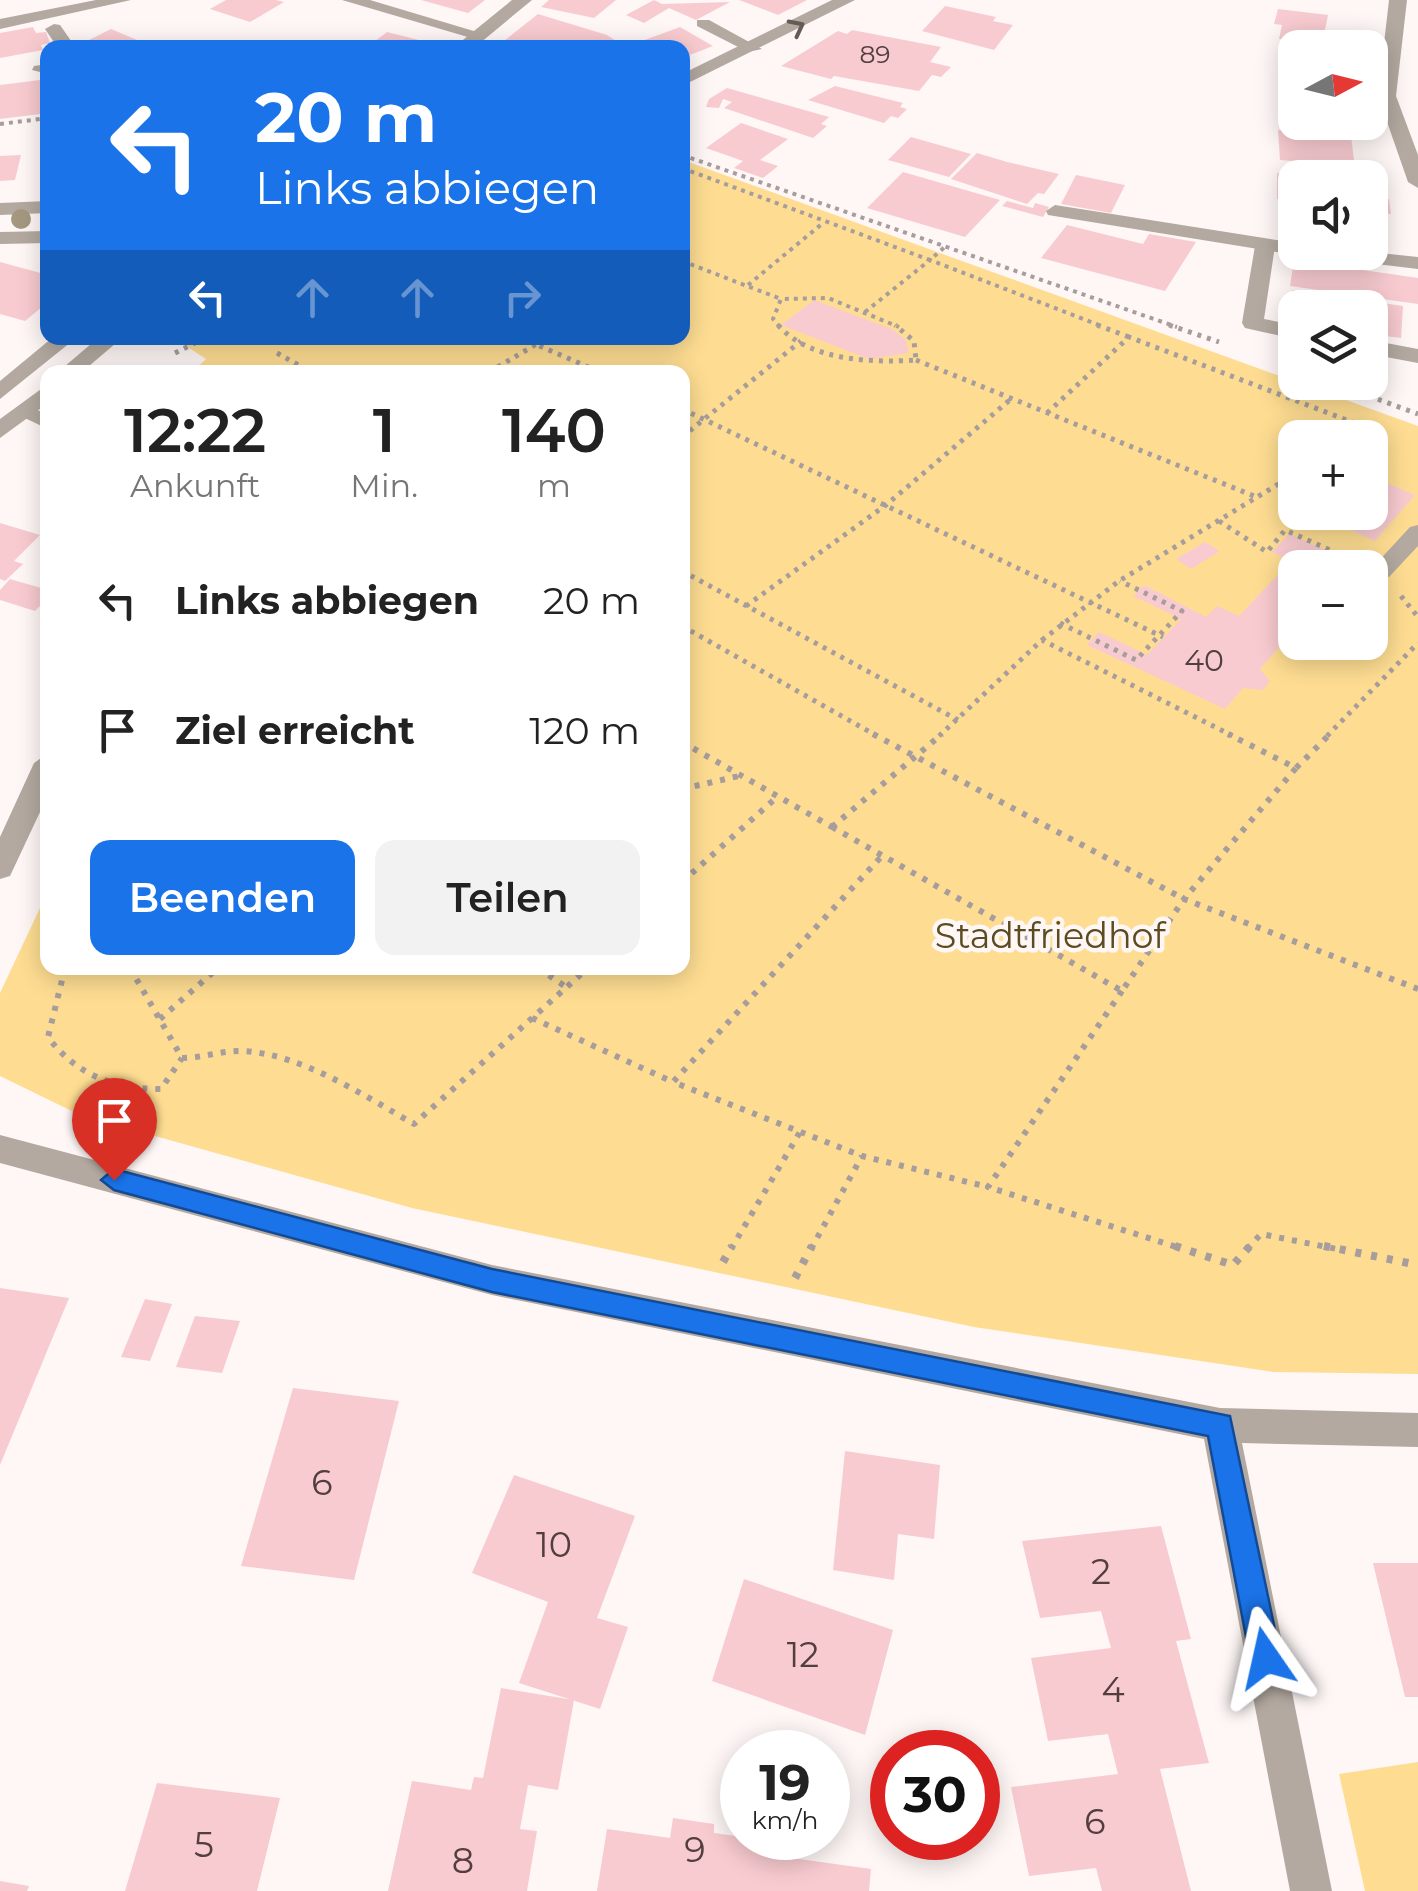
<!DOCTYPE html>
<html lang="de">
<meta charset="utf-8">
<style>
:root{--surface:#fff;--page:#f2f2f2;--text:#222;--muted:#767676;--accent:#1a73e8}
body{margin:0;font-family:Montserrat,sans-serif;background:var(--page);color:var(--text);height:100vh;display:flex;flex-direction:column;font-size:38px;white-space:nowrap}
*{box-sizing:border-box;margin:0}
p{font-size:32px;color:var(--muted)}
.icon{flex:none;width:55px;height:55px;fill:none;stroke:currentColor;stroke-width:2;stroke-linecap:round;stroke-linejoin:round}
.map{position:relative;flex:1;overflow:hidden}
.details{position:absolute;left:40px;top:365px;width:650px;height:610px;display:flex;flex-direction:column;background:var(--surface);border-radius:20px;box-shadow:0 5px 25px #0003}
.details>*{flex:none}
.hud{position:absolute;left:40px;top:40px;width:650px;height:305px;border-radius:20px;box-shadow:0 5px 25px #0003;background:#1a73e8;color:#fff;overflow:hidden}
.needle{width:65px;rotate:83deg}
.tools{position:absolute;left:1278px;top:30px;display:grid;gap:20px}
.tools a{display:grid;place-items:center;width:110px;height:110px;border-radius:20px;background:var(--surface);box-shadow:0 5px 25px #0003;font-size:50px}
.speed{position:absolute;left:720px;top:1730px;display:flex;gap:20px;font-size:50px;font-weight:700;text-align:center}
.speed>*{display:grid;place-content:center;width:130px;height:130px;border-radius:50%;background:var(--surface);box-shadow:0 5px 25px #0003;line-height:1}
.speed small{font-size:25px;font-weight:400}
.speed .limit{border:15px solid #d22;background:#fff;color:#111}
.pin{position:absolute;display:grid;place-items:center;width:85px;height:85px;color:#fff;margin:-102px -42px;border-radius:50% 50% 50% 0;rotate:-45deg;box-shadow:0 0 10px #0007}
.pin .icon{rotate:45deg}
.me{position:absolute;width:110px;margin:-55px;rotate:349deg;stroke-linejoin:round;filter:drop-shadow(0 0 8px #0008)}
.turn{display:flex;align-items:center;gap:35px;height:210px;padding:0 50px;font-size:45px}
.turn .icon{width:130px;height:130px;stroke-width:2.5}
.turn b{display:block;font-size:70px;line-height:85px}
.lanes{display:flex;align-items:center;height:95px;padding:0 50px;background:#0003;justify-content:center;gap:50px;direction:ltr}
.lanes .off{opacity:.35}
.eta{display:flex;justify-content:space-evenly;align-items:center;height:170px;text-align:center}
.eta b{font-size:60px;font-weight:600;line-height:70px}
.button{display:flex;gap:20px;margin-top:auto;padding:20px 50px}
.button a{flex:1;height:115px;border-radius:20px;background:var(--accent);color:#fff;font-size:40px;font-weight:600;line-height:115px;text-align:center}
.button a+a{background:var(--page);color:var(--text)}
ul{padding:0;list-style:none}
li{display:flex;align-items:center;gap:30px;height:130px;padding:0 50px}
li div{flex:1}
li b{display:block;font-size:38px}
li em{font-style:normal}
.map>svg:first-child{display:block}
</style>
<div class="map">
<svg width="1418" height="1891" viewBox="0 0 1418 1891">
<rect width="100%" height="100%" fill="#fef7f6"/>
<!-- green -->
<path fill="#fedd92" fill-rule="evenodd" d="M683 160 1418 426V1374L1273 1372 974 1327 412 1208 80 1115 0 1076V993L47 893 48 968H682V372H192L206 359 174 338H682ZM1295 438H1370V512H1295ZM1295 568H1370V642H1295Z
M1418 1762V1891H1365L1339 1774Z"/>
<!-- building -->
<path fill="#f8cbd0" d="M226 0H276L284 2 250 22 210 9Z
M421 0H485L468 13Z
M549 0H616L594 18 541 7Z
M654 0 662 4 730 2 696 20 669 8 644 23 626 15Z
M739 0H807L778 15Z
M945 6 996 17 993 21 1013 25 994 50 922 31Z
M1278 9 1328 15 1325 30 1348 33 1345 48H1295V58L1283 56 1287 40 1279 39 1282 25 1274 24Z
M538 14 607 35 627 48H495Z
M33 27 36 33 46 32 50 43 41 45 43 50 0 58V33Z
M680 27 713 46 682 58V48H652L642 41Z
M111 29 156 48H73Z
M852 30 941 47 930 62 951 67 941 77 932 75 919 91 834 76 831 79 781 66 838 31 847 34Z
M387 32 431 43 426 48H366Z
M48 79V113L0 119V85Z
M835 86 903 103 900 107 907 109 898 118 891 116 884 123 808 100Z
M727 88 829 117 821 124 827 126 813 138 724 108 732 102 723 99 719 108 706 107 709 99Z
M741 123 788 139 760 160 778 166 763 178 734 168 743 161 706 148Z
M1278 130 1351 136 1354 160 1369 161 1370 175 1339 178 1336 164 1280 160Z
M911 137 971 154 949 177 888 160Z
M977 153 1007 162 1059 174 1044 194 1038 193 1027 204 951 179Z
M21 155 15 180 0 181V156Z
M903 172 1000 200 965 237 867 208Z
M1277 173 1295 175V201L1277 199Z
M1076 175 1125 185 1111 213 1061 204Z
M1370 197 1389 199 1391 214 1370 212Z
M1007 201 1033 208 1035 203 1049 207 1043 217 1002 206Z
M1370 220 1379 221 1382 251 1370 249Z
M1067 225 1143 244 1149 234 1196 242 1165 291 1041 258Z
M1294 260 1418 278V304L1290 286Z
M0 262 48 275V302L25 321 0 314Z
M1292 290 1403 306 1401 338 1370 334V308H1295V322L1288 321Z
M814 300 892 329 906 340 909 353 869 359 781 325Z
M1370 476 1415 495 1375 541 1309 512H1370Z
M0 523 40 535 14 561 23 564 5 581 0 579Z
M1289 534 1354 563 1351 568H1295V629L1260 669 1270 681 1263 690 1243 688 1225 709 1087 645 1099 632 1147 655 1181 619 1133 596 1144 585 1206 617 1217 606 1239 616 1291 561 1272 552Z
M1205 542 1220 551 1191 569 1176 559Z
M10 579 48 590V598L35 611 0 600V590Z
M0 1288 69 1298 0 1465Z
M145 1299 172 1304 150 1361 121 1357Z
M195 1316 240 1321 222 1373 176 1367Z
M293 1388 399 1401 354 1580 241 1566Z
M845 1451 940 1465 934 1539 898 1534 894 1580 833 1570Z
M514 1475 635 1516 597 1618 628 1627 600 1709 519 1683 548 1602 472 1573Z
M1161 1526 1191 1639 1176 1641 1209 1763 1160 1769 1191 1891H1102L1096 1868 1029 1876 1011 1787 1118 1774 1108 1734 1048 1741 1031 1658 1111 1648 1101 1611 1040 1618 1022 1541Z
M1373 1563H1418V1697H1405Z
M744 1579 893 1630 865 1735 712 1681Z
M501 1688 574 1700 558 1790 528 1785 520 1829 537 1831 527 1891H388L412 1781 471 1790 474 1777 483 1778Z
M157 1783 280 1798 257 1891H125Z
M673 1818 714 1824V1833L787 1843 785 1857 871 1869 869 1891H597L607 1829 670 1838Z
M0 1881 29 1886 27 1891H0Z"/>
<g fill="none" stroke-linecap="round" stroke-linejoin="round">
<!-- path-far3 -->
<path stroke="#a69d9c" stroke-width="4" stroke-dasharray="4 5" stroke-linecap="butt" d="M0 124 48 118
M682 155 1177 327
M682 168 930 260 947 245
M682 261 781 299
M748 285 823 223
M865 312 930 260 1104 327
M780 327 773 319 781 299 828 298 899 327"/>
<!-- path-far2 -->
<path stroke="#a69d9c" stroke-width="5" stroke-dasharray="4 6" stroke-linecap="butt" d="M778 325C809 361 872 363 916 360L914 341 895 325
M1097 325 1129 337
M1169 325 1219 342
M521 338 600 372
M175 353 205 338
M277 353 311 372
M916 360 1259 498
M489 372 547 338
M1331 382 1418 414
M682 409 1163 637
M1047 413 1129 337 1365 427 1349 438
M682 437 801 341
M1219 521 1267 552 1285 530 1348 558
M682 571 958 720
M1401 596 1418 617
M746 606 886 505 1011 399
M1060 623 1136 660 1182 611 1120 581
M682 626 877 736
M1042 640 1119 581 1295 474
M939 736 1042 640 1233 736
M1327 736 1418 643"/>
<!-- path-far1 -->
<path stroke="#a69d9c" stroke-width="6" stroke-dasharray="5 8" stroke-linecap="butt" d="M873 734 1184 899 1418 989
M682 742 832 827
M1296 768 1330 734
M682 789 739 776
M832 827 1122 991 1184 899 1296 768 1228 734
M832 827 942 734
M880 858 673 1082 862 1156 988 1187
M682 882 777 797
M65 968 48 1037C76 1075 114 1089 161 1089L182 1058
M130 968 182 1058C203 1058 223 1050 244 1051 303 1055 363 1095 414 1124L588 968
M538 968 566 987
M1122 991 988 1187 1183 1249
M532 1018 673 1082
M160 1019 218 968
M731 1249 800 1132
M811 1249 862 1156
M1247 1249 1261 1234 1337 1249"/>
<!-- path -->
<path stroke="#a69d9c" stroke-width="8" stroke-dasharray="6 10" stroke-linecap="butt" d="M1175 1246 1233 1265 1250 1246
M1324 1246 1418 1265
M723 1262 732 1246
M795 1278 812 1246"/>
<!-- service -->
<path fill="#b3a9a0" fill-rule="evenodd" d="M697 20H709L762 49 748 52 697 26Z
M48 64V74L32 70 34 66Z
M1055 205 1295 243V252H1302L1295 255 1048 215 1046 211Z
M1317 252H1370L1418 257V269L1326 258Z
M146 366 156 372H129L132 368Z
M1418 525V546L1389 577H1373V567L1410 527Z"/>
<!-- minor -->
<path fill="#b3a9a0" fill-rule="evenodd" d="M96 0H131L0 29V19Z
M342 0H370L487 35 478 40Z
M1389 0H1407L1396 96 1418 155V188L1408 182 1378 96Z
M54 24 60 25 76 48H58L45 29Z
M1265 240 1275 246 1264 319 1295 325V339L1245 328 1242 323 1255 246Z
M1370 340 1418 349V363L1370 354Z
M23 405 48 414V429L12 412Z
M48 753V795L10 876 0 879V837L34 763Z
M0 1135 492 1265 1220 1408 1418 1413V1447L1242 1443 1332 1891H1290L1204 1439 492 1295 0 1163Z"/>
<!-- tertiary -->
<path fill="#b3a9a0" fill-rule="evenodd" d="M512 0H532L474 48H453Z
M832 0H855L682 86V74Z
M48 201V213L0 215V203Z
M48 231V243L0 244V232Z
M52 338H76L0 399V381Z
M98 338H122L82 372H58Z
M48 384V403L0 438V419Z"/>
</g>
<!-- trees -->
<circle fill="#a59880" cx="21" cy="219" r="10"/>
<!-- one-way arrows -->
<defs><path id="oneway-chevron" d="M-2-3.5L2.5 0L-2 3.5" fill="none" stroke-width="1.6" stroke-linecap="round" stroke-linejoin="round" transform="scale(2.5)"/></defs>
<use stroke="#665c56" href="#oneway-chevron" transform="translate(797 27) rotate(-27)"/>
<!-- route -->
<path fill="#1a73e8" stroke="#114b97" stroke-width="2.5" d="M114 1169 492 1269 1230 1416 1281 1658 1276 1669 1266 1673 1255 1669 1250 1658 1208 1436 492 1292 114 1190 101 1180Z"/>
<g text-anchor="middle" stroke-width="9" stroke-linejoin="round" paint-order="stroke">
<!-- far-number labels -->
<g font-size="25" fill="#513e3d">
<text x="875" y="63">89</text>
</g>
<!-- number labels -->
<g font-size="30" fill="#513e3d">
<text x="1204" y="671">40</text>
</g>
<!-- park labels -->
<g font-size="35" fill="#5c4b20" stroke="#fef7f6">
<text x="1050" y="948">Stadtfriedhof</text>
</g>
<!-- near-number labels -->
<g font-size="35" fill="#513e3d">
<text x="322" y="1495">6</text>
<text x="554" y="1557">10</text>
<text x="1101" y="1584">2</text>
<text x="803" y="1667">12</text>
<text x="1113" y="1702">4</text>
<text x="1095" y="1834">6</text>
<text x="204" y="1857">5</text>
<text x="695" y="1862">9</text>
<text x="463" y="1873">8</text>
</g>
</g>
</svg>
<div class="tools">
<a><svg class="needle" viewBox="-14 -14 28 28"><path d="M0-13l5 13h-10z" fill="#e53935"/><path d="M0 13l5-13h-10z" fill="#767676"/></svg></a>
<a><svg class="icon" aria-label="sound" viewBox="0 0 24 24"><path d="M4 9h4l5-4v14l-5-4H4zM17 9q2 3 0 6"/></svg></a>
<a><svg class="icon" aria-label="layers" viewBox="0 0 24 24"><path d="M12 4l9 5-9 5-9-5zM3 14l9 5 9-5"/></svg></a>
<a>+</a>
<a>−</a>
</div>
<div class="speed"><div>19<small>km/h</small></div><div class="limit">30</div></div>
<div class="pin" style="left:114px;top:1180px;background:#d93025"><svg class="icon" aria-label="arrive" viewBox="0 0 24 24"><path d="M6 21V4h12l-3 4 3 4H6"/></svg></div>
<svg class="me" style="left:1266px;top:1658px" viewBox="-20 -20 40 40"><path d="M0-17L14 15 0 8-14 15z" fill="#1a73e8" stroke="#fff" stroke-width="4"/></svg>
<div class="hud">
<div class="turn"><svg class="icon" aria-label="left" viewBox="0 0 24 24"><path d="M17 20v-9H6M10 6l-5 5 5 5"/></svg><div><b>20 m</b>Links abbiegen</div></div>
<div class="lanes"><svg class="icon" aria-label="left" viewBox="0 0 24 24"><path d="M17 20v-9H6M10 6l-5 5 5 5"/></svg><svg class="icon off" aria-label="ahead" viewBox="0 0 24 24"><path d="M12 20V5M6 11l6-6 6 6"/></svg><svg class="icon off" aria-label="ahead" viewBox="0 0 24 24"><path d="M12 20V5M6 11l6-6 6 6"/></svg><svg class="icon off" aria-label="right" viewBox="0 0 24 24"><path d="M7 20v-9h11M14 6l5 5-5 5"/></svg></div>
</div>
<section class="details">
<div class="eta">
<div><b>12:22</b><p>Ankunft</p></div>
<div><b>1</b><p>Min.</p></div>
<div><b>140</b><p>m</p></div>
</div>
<ul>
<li><svg class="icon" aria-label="left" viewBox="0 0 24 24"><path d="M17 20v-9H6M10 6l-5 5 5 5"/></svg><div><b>Links abbiegen</b></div><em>20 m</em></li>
<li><svg class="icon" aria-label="arrive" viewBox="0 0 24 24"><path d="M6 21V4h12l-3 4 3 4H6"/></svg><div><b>Ziel erreicht</b></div><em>120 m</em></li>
</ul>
<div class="button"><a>Beenden</a><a>Teilen</a></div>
</section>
</div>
